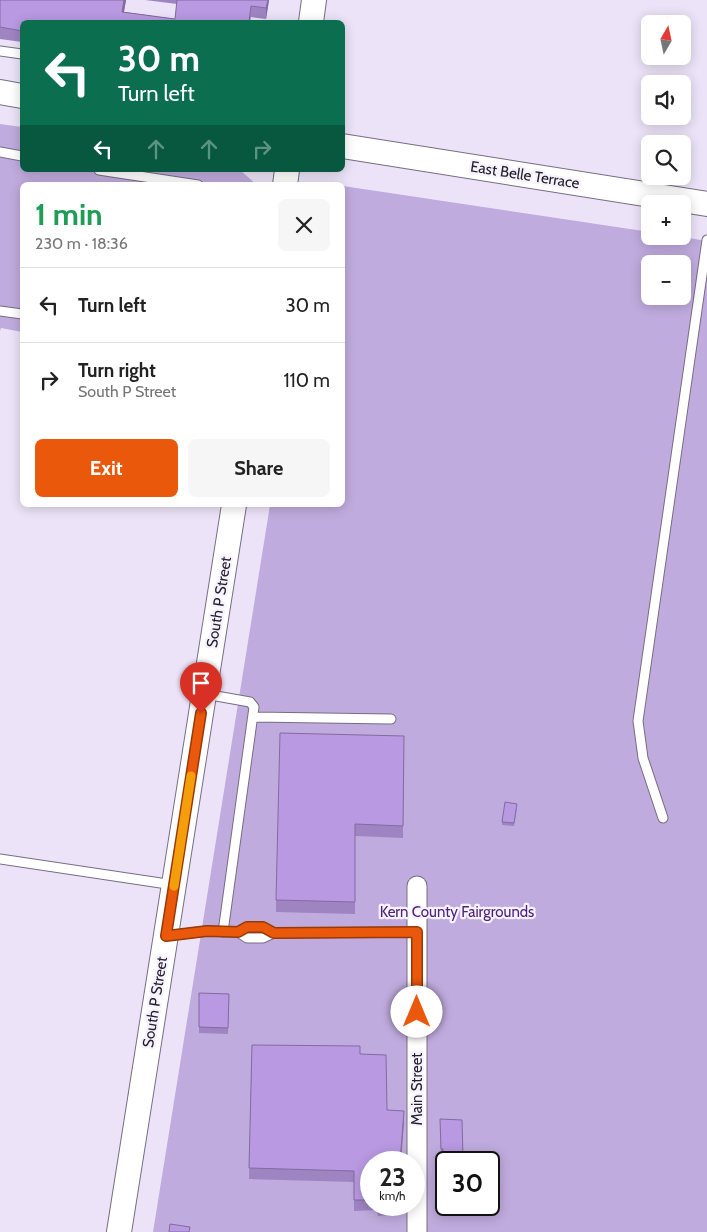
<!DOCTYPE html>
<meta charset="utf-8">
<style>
:root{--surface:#fff;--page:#f6f6f6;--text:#222;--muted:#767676;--line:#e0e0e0;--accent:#ea580c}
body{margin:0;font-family:Cabin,sans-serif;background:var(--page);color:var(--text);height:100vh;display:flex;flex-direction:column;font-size:19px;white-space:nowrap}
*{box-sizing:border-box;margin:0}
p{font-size:16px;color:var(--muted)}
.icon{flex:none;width:28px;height:28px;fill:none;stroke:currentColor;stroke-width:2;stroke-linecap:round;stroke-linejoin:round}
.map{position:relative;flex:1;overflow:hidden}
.side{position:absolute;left:20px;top:182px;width:325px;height:325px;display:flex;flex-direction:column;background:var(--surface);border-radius:8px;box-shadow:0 2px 12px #0003}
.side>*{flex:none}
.top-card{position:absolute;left:20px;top:20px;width:325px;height:152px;border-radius:8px;box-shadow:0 2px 12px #0003;background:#0b6e4f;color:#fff;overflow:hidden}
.needle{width:32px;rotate:9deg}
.fabs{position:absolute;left:641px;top:15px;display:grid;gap:10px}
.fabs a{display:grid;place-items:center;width:50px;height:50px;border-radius:8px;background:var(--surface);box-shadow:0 2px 12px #0003;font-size:25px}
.speed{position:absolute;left:360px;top:1151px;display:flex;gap:10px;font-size:25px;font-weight:700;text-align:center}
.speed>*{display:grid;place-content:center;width:65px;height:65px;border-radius:50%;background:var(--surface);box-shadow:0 2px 12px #0003;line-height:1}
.speed small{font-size:12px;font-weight:400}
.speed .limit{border:2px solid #111;border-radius:8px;background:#fff;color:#111}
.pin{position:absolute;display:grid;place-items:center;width:42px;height:42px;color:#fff;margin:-51px -21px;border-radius:50% 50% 50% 0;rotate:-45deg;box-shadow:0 0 5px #0007}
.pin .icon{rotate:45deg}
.me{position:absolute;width:55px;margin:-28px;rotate:0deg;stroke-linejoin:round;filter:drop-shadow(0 0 4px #0008)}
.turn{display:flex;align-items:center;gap:18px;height:105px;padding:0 15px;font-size:22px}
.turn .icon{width:65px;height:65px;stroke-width:2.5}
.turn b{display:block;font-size:35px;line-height:42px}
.lanes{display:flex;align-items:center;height:48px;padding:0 15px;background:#0003;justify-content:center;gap:25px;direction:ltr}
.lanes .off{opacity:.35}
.round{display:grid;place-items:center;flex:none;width:52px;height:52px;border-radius:8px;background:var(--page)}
.head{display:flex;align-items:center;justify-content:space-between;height:85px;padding:0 15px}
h1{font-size:30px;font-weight:700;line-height:38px;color:#1e9e55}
.primary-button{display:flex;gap:10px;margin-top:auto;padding:10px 15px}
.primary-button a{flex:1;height:58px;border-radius:8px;background:var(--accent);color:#fff;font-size:20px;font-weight:700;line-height:58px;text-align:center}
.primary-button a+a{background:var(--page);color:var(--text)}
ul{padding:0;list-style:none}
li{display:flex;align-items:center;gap:15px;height:75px;padding:0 15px;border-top:1px solid var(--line)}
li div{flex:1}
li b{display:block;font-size:19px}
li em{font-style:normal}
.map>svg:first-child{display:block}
</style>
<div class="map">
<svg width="707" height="1232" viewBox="0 0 707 1232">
<rect width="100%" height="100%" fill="#ece3f8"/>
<!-- green -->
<path fill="#c0abde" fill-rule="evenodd" d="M0 124 22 127V170H240L257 185H22V332L1 328 0 331Z
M343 186 650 232V236H677L707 241V1232H153L270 505H342ZM650 264H682V296H650ZM371 1162H414V1205H371ZM446 1162H489V1205H446Z"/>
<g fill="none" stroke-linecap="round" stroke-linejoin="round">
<!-- service casing -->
<g stroke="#766e81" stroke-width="11">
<path id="service" d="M0 51 22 54
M0 152 22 156
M99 170 198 185
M0 311 22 314
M205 694 250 702 254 707 223 932
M253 717 391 719
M663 818 643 758 638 721 707 240
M0 859 174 885
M238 932C251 924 261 926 274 933
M166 936 207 931 238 932 247 938H263L274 933 417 932"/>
</g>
<!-- minor casing -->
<g stroke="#766e81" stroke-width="21">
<path id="minor" d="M417 1232V886"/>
</g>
<!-- tertiary casing -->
<g stroke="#766e81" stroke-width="26">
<path id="tertiary" d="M311 22 314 0
M0 92 22 96
M342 146 707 204
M285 185 287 170
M119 1232 234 505"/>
</g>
<!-- service -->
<use href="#service" stroke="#fff" stroke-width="9"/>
<!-- minor -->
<use href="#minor" stroke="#fff" stroke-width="19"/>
<!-- tertiary -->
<use href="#tertiary" stroke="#fff" stroke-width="24"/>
</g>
<!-- wall -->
<path fill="#9f84c2" d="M0 0H126L124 12 175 19 177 4 145 0H269L266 19 251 17 250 22H22V42L0 39Z
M404 736 403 838 355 836V914L276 912V900Z
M517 807 514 826 502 825V822Z
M199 993 229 994 228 1034 199 1033Z
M252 1045 360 1054 387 1110 404 1122 371 1162V1205H402V1214L378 1216 377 1210 354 1211V1182L249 1179Z
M440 1119 446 1162V1205H470L469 1208 439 1209 443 1155H441Z"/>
<!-- shaded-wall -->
<path fill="#826b9e" d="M124 0H126L122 22V12Z
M268 0H269L266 19V8Z
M404 1111V1122L401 1162H400Z"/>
<!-- building -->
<path fill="#b999e2" stroke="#826b9e" d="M0 0H124L122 12 175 19 177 0H268L266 8 251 6 249 22H22V31L0 27Z
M280 733 404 736 403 826 355 824V902L276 900Z
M505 802 517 804 514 823 502 822Z
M199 993 229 994 228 1028 199 1027Z
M252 1045 360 1046V1054L386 1055 387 1110 404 1111 400 1162H371V1200H354V1171L249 1168Z
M440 1119 462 1120 463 1157H466L467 1162H446V1203H439L443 1149H441Z
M170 1224 190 1227 189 1232H169Z"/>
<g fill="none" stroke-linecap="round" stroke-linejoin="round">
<!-- route casing -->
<g stroke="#983908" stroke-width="12">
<path id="route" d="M201 713 166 936 207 931 238 932 247 927H263L274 933 417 932V1012"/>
</g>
<!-- route -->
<use href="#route" stroke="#ea580c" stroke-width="9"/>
<!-- slow -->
<path stroke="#f59e0b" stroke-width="9" d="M174 886 191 776"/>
</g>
<g text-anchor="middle" stroke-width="4.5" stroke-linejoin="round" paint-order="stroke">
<!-- street labels -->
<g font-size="15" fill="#232028" stroke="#f7f2ff">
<text transform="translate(525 175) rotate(9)" y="5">East Belle Terrace</text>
<text transform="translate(219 602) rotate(-81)" y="5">South P Street</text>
<text transform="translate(155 1002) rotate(-81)" y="5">South P Street</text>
<text transform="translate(417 1089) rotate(-90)" y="5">Main Street</text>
</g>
<!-- park labels -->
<g font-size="15" fill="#4e2277" stroke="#f7f2ff">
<text x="457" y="917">Kern County Fairgrounds</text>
</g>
</g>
</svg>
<div class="fabs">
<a><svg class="needle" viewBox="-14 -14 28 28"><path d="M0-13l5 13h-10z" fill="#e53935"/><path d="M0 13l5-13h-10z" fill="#767676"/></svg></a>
<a><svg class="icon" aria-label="sound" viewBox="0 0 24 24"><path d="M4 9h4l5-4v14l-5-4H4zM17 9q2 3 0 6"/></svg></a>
<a><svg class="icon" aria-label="search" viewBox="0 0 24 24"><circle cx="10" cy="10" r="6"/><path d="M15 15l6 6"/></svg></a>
<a>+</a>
<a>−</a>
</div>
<div class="speed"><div>23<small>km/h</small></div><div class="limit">30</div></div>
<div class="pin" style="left:201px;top:713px;background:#d93025"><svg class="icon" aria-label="arrive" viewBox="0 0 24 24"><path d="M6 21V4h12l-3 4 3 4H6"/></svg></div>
<svg class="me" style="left:417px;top:1012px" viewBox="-20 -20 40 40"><circle r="19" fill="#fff"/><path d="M0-13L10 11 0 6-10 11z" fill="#ea580c"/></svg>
<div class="top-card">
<div class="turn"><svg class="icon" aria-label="left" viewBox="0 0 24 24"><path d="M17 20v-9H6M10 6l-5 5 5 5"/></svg><div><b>30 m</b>Turn left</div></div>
<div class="lanes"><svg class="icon" aria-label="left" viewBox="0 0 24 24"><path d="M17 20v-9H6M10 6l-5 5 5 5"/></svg><svg class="icon off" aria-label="ahead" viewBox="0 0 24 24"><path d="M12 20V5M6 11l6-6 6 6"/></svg><svg class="icon off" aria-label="ahead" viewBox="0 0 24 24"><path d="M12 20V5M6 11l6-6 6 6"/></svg><svg class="icon off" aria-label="right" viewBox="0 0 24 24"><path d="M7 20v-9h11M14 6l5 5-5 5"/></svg></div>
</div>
<section class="side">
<div class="head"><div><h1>1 min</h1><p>230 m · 18:36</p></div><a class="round"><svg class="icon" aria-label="close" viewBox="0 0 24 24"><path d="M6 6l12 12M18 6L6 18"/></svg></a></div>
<ul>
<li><svg class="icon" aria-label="left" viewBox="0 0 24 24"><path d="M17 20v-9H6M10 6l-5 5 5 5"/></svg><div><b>Turn left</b></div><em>30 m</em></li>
<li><svg class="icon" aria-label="right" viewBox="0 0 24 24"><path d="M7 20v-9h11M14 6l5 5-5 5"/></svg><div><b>Turn right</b><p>South P Street</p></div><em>110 m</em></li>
</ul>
<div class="primary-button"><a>Exit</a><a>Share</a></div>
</section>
</div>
